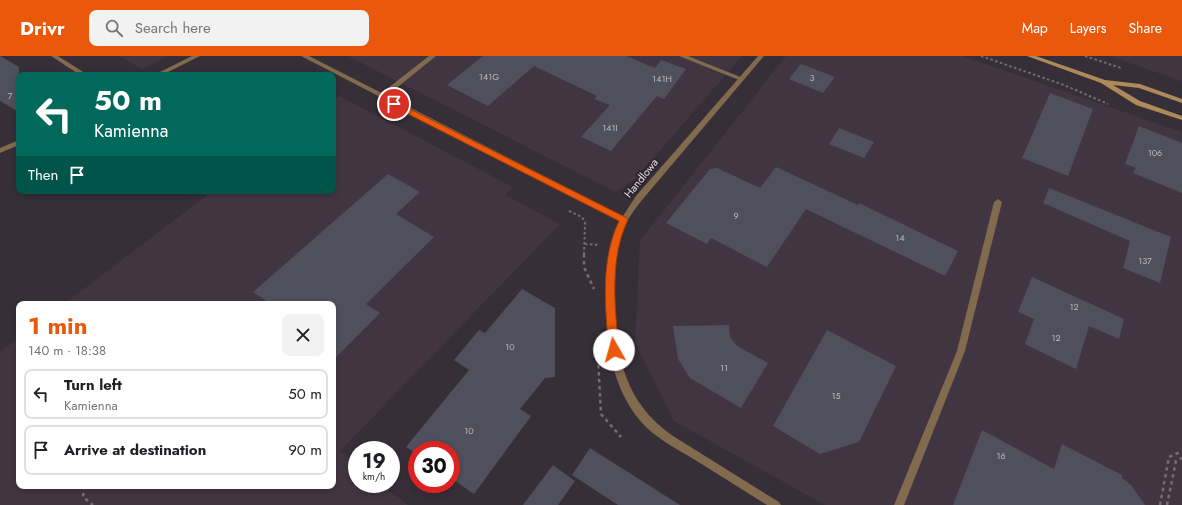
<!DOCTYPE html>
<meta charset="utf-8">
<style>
:root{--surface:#fff;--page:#f2f2f2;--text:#202124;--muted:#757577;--line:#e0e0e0;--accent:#ea580c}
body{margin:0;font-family:Jost,sans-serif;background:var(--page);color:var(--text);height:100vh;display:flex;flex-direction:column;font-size:15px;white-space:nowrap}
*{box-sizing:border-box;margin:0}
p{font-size:13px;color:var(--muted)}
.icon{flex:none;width:22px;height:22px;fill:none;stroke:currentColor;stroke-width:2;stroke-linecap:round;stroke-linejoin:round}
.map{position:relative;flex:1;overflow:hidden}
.drawer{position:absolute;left:16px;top:245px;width:320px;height:188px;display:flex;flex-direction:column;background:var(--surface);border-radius:8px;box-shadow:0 2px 6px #0003}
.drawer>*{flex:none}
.banner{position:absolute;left:16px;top:16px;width:320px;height:122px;border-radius:8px;box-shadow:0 2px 6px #0003;background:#00695c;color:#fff;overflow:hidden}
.speed{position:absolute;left:348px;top:385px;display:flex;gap:8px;font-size:20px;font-weight:700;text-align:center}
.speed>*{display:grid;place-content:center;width:52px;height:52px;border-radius:50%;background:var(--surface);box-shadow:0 2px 6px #0003;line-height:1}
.speed small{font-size:10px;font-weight:400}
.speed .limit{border:6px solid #d22;background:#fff;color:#111}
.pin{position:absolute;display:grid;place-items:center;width:34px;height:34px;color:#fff;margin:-17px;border:2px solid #fff;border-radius:50%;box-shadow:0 1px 4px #0007}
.me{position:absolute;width:44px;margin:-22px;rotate:353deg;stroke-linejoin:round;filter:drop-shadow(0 0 3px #0008)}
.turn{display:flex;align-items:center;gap:14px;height:84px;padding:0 12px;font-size:18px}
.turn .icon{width:52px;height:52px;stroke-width:2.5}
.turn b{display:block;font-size:28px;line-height:34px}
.then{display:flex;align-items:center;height:38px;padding:0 12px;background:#0003;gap:8px;font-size:15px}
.round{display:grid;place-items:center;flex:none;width:42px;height:42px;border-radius:8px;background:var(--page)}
.summary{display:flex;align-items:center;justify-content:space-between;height:68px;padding:0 12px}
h1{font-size:24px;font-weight:700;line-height:30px;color:var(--accent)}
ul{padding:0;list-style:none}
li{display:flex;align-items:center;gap:12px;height:50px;margin:0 8px 6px;padding:0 4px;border:2px solid var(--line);border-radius:8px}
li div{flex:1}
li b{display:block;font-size:15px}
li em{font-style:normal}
header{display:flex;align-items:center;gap:24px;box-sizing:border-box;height:56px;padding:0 20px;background:var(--accent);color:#fff}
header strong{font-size:19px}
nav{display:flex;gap:22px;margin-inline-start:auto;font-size:14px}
.search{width:280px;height:36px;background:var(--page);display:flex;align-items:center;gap:10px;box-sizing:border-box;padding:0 14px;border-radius:8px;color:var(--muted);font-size:15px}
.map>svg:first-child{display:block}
</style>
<header>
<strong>Drivr</strong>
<div class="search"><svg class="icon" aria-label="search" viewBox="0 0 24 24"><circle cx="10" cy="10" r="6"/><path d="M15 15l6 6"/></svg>Search here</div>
<nav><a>Map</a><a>Layers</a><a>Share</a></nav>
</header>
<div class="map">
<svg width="1182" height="449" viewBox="0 0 1182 449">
<rect width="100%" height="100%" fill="#372f37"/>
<!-- built -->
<path fill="#423542" d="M119 0H168L142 13Z
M348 0H742L635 123 616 136Z
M786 0H962L1182 76V449H825L674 365 635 287 640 185Z
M1109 0H1182V25Z
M339 40 513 131 505 139 560 168 340 395 357 409V428H381L408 449H0V296L19 282V430H333V248H64L213 135H333V44Z"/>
<!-- building -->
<path fill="#4f505b" d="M0 0 19 11V56L0 45Z
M483 0H626L655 12 661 4 686 13 664 43 657 40 611 95 581 81 610 49 594 43 597 40 534 10 488 50 447 29Z
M801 8 835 21 823 37 789 23Z
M1050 37 1093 53 1068 120 1022 102Z
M1139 70 1182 87V137L1133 117 1136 112 1125 108Z
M839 72 874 86 864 102 829 88Z
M776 111 858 149 859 147 958 195 945 220 806 153 767 211 711 182 707 188 666 167 710 113 717 112 760 132Z
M388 118 420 136 396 158 434 181 366 248 380 257 333 304V248H271L253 236Z
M1049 132 1171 181 1160 227 1123 212 1130 185 1043 147Z
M1032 221 1124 263 1119 283 1089 270 1076 313 1025 288 1034 263 1018 256Z
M522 233 555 252V321L545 322 520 353 531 360 474 438 451 422V394H417V398L406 391 469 314 454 304 479 274 485 277Z
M729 269 730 281 737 290 768 307 741 352 690 322 678 303 673 270Z
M827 274 896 310 859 386 820 398 773 370Z
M982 374 1054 413 1062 388 1122 419V422L1131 429 1145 449H953Z
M590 392 680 449H618L572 419Z
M553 409 575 425 558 449H523Z"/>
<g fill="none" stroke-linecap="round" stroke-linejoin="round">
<!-- path-far1 -->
<path stroke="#746d74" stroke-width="2" stroke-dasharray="2.5 2.5" stroke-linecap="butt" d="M981 0 1064 29 1108 48
M1085 0 1121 12
M569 155 582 161 585 167 584 199
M585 188 600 189"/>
<!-- path -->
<path stroke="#746d74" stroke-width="2.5" stroke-dasharray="3.5 3.5" stroke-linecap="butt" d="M584 198V211L594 233
M598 302 601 358 621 381
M84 430 83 441 93 449
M1160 449 1169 401 1182 395
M1167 449 1176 405 1182 402"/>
<!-- service -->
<path fill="#816a4d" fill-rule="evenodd" d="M429 0H436L383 43H379V39Z
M679 0H688L743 22 744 23 741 25 739 24Z
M998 143 1002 146 965 295 904 449H894L957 295 994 146Z"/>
<!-- minor -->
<path fill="#816a4d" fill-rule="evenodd" d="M51 0H58L88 19H80Z
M192 0H200L162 19H154Z
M301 0H309L623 160 636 140 758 0H764L642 144C635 153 628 162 624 172 616 193 615 214 615 235 614 293 622 345 673 380L779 446 781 449H767C743 434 719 419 695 404 679 394 661 385 647 372 614 340 605 289 607 245 607 218 607 190 620 165Z
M19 84V89L0 97V92Z"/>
<!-- secondary -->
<path fill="#ae895a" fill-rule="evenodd" d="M1027 0H1036L1105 24 1140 28 1182 43V47L1139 32 1113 29 1140 45 1182 60V64L1136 49 1101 27Z"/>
</g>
<!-- route -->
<path fill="#ea580c" stroke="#983908" d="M394 45 627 162 628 164C609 203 615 252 619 294L618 298H611L609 294C605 253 600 204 619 165L392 50 391 48Z"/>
<g text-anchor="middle" stroke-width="4" stroke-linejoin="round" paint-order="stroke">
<!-- number labels -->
<g font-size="9" fill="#bebac1">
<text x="489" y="24">141G</text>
<text x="812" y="25">3</text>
<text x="662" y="26">141H</text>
<text x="10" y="43">7</text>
<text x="610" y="75">141I</text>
<text x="1155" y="100">106</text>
<text x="736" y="163">9</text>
<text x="900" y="185">14</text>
<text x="1145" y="208">137</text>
<text x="1074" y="254">12</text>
<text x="1056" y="285">12</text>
<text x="510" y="294">10</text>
<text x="724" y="315">11</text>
<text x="836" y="343">15</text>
<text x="469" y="378">10</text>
<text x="1001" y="403">16</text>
</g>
<!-- street labels -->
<g font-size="11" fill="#e3dee3" stroke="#2d252d">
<text transform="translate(641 122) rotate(-51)" y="4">Handlowa</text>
</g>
</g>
</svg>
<div class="speed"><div>19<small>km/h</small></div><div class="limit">30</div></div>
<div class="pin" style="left:394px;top:48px;background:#d93025"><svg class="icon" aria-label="arrive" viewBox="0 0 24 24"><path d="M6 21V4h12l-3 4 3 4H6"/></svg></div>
<svg class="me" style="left:614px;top:294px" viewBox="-20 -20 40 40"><circle r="19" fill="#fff"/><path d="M0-13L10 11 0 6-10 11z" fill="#ea580c"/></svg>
<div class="banner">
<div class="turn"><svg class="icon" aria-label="left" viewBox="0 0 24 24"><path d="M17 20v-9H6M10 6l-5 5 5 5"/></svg><div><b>50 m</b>Kamienna</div></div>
<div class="then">Then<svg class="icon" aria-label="arrive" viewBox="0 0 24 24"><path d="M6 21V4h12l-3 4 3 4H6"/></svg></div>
</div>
<section class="drawer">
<div class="summary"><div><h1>1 min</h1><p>140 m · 18:38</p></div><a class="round"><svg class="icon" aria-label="close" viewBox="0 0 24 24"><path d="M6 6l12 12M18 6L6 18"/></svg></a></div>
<ul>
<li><svg class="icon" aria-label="left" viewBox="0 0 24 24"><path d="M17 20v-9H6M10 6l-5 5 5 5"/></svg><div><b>Turn left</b><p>Kamienna</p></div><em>50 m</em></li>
<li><svg class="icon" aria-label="arrive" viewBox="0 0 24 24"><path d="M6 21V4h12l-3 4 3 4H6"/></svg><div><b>Arrive at destination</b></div><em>90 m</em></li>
</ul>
</section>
</div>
